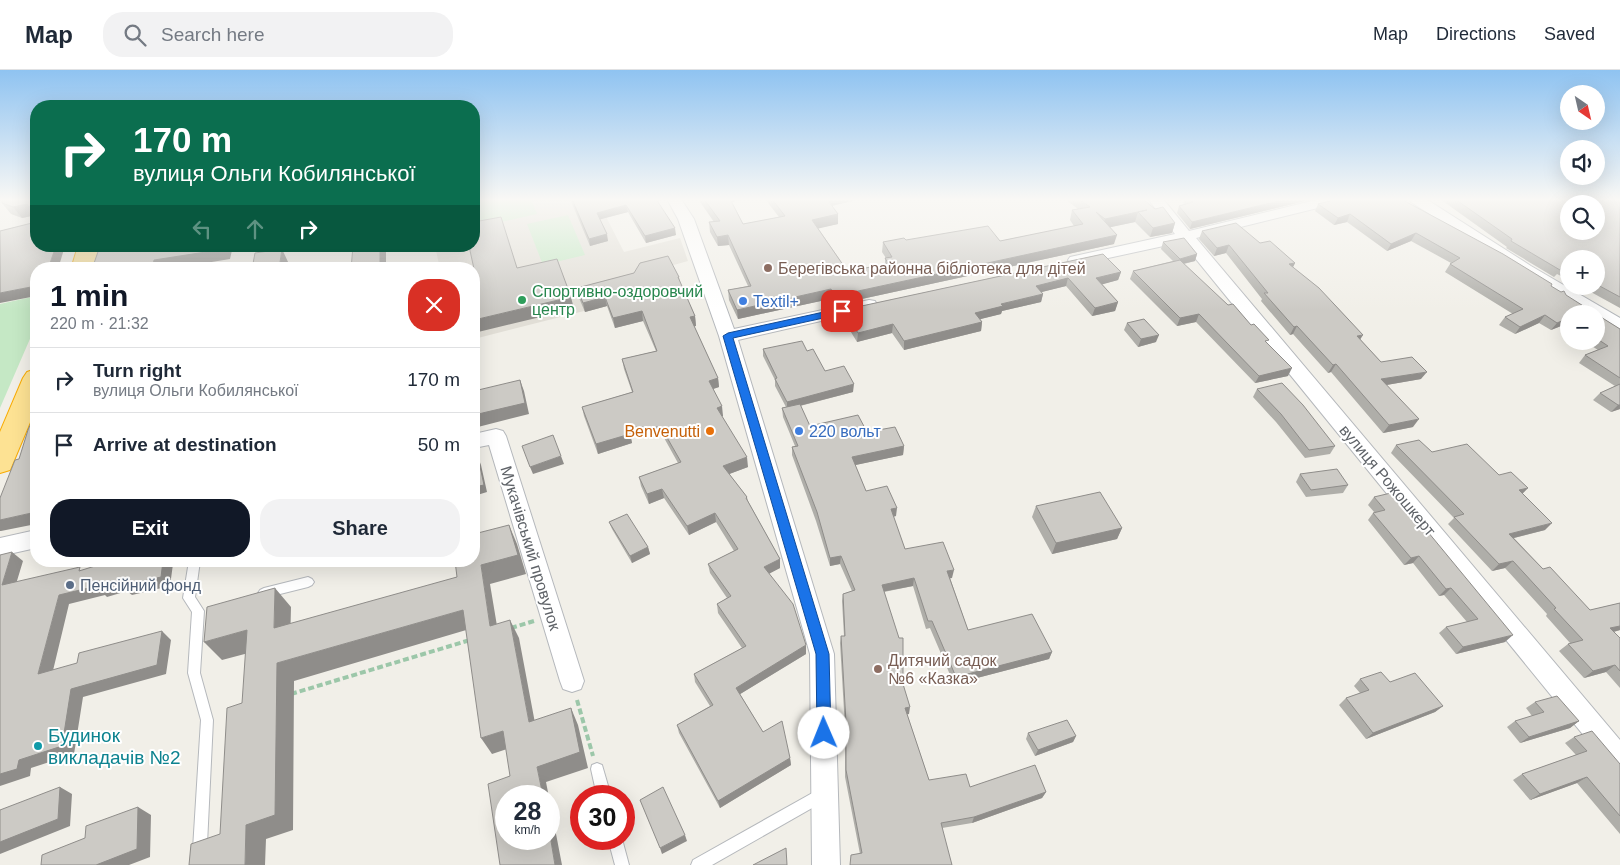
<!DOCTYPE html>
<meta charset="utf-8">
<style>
:root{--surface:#fff;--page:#f2f2f3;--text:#1f2937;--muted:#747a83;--line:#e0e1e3;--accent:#111827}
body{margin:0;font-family:Helvetica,sans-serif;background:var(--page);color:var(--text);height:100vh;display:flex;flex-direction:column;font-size:19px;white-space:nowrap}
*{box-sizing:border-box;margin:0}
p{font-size:16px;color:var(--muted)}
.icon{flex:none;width:28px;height:28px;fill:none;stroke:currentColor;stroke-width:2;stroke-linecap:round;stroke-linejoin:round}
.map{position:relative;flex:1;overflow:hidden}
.panel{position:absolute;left:30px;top:192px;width:450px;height:305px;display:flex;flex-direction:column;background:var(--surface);border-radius:20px;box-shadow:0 5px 20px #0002}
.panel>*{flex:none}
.hud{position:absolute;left:30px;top:30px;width:450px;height:152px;border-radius:20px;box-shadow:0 5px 20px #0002;background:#0b6e4f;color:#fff;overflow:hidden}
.needle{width:32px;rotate:146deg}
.tools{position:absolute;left:1560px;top:15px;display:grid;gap:10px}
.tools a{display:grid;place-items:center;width:45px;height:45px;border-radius:50%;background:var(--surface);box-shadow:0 5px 20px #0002;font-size:25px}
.speed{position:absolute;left:495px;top:715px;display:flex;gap:10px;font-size:25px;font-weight:700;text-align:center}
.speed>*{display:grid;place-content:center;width:65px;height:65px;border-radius:50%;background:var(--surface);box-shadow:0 5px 20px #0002;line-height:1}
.speed small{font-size:12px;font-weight:400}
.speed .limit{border:8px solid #d22;background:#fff;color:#111}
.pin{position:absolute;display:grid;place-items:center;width:42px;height:42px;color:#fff;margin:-21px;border-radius:10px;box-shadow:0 2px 8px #0006}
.me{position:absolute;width:55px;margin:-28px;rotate:359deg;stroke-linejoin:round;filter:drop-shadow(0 0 4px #0008)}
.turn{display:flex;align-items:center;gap:18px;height:105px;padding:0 20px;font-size:22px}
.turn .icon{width:65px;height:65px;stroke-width:2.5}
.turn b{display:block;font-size:35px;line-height:42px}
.lanes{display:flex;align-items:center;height:48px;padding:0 20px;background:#0003;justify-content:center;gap:25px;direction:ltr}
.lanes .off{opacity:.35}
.round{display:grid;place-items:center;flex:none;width:52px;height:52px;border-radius:20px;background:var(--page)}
.overview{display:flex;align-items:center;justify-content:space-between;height:85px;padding:0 20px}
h1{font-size:30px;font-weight:700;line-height:38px;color:var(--accent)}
.cta{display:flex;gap:10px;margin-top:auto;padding:10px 20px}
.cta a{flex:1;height:58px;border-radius:20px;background:var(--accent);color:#fff;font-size:20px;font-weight:700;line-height:58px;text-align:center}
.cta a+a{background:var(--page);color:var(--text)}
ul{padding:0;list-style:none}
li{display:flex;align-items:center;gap:15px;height:65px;padding:0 20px;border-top:1px solid var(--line)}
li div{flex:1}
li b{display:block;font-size:19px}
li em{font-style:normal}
header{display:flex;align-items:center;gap:30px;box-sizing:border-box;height:70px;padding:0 25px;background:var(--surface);border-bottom:1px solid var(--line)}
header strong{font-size:24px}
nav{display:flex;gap:28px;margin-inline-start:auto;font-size:18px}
.search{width:350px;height:45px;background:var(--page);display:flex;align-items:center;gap:12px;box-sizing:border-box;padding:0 18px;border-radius:20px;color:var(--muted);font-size:19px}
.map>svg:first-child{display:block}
</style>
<header>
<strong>Map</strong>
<div class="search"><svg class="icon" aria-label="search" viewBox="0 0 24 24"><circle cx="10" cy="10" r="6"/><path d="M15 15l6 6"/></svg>Search here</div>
<nav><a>Map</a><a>Directions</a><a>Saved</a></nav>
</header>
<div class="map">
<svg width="1620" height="795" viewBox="0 0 1620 795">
<rect width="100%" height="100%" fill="#f1efe8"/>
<!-- education -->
<path fill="#e1ded6" d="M474 129H597L624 182 680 168 688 191 670 196 667 220 474 269V199H440L435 176H474Z"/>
<!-- green -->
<path fill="#c5e8c5" d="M489 129H538L532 131 537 144 474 158V132Z
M568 145 585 185 543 195 527 154Z
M36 226V255L0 338V234Z"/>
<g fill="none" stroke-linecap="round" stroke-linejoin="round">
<!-- lane casing -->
<g stroke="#b5b8bc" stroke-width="2">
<path id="lane" d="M189 491H200L195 527 204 541 200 603 213 650 206 795H192L201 650 188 603 192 542 183 528Z
M308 507 312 509 314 512 312 515 308 517 264 528 260 526 258 523 260 520 264 518Z
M597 693 602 695 611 726H597L591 699 592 695Z
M823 717 828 719 830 724 828 729 712 795H691L693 790Z
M608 769H622L629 795H615Z"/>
</g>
<!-- street casing -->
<g stroke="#b5b8bc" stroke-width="2">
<path id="street" d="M667 129H681L694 149 734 259 869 230 875 231 877 235 875 239 869 240 738 270 834 584 840 795H812L810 584 719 266 678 149Z
M1148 129H1163L1189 161 1320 129H1344L1342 132 1196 168 1620 670V703L1611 699 1182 172 1076 195 1070 193 1068 190 1070 187 1175 164Z
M1409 129H1426L1531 196 1620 248V261L1596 248V244H1588L1519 202 1411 132Z
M496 359 503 361 506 366 584 611 581 619 572 622 563 619 560 611 489 375 474 378V364Z
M36 460V478L0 486V468Z"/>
</g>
<!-- highway casing -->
<g stroke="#f9ab00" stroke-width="2">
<path id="highway" d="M78 176H100L93 199H71Z
M36 299V338L10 400 0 403V362L23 308 27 302Z"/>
</g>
<!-- path -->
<path stroke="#9cc7a9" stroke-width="4" stroke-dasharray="6 3" stroke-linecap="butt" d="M511 558 534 551
M291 624 470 570
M577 630 593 686"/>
<!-- lane -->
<use href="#lane" fill="#fff" fill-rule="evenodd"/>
<!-- street -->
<use href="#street" fill="#fff" fill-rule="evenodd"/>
<!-- highway -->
<use href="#highway" fill="#fde293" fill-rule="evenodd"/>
</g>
<!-- wall -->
<path fill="#afaea9" d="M36 129V146V145L22 148 11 144 2 133Z
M570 129H659V134L676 165 646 173 628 142 600 149 608 171 590 176Z
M698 129H743L732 132 743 154 779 147 765 129H860L832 136 838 144V154L818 158 848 202 885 194V188H886L882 182 883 172 906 170 1000 171 1074 156 1070 150 1072 140 1078 139 1065 129H1143L1155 139 1175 153 1172 163 1150 167 1135 152 1110 157 1114 174 834 235 830 229 738 249 729 230 728 220 748 216 729 175 718 176 710 162 709 152H714Z
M1185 129H1313L1190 159 1177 143 1179 136 1185 134 1183 133Z
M1338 129 1551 216 1569 244V262L1561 256 1551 260 1539 253 1515 264 1499 255 1505 247 1513 244 1445 202 1450 194 1451 193 1411 171 1387 181 1347 152 1334 155 1315 141 1318 134Z
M1440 129H1620V238L1580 216H1596V189H1569V210L1557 204 1554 207 1506 178 1507 177Z
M1202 161 1260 173 1295 193 1293 197 1381 292 1421 309 1386 315 1413 357 1383 363 1331 302 1328 303 1293 264 1290 265 1261 231 1262 229 1226 183 1214 186 1199 169Z
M1163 172 1197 184 1195 191 1184 194 1267 273 1288 306 1255 313 1196 252 1177 256 1130 209 1133 201 1173 191 1161 179Z
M1103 184 1121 202 1118 210 1102 214 1118 232 1115 241 1092 246 1066 216 1041 222 1043 224 1041 232 1002 241 1001 244 980 249 982 252 981 261 904 280 892 263 857 272 843 249V240Z
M634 203 679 207 680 213 695 246 696 256H694L718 308 719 317 713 319 723 346H722L748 397 729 404 747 427 748 431 780 489V498L769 503 806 584 740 624 763 662 790 688 791 695 720 738 679 663 677 655 710 636 695 612 694 604 742 578 718 543 717 534 727 528 710 503 708 494 734 481 716 452 689 465 664 428 649 434 641 416 639 407 678 393 663 366 631 367 632 373 598 384 584 346 582 337 632 322 624 299 622 289 656 281 643 251 615 258 607 236 585 242 579 228 577 218Z
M1596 244 1620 259V339L1611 342 1593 330 1600 323 1615 316 1579 293 1585 285 1598 280 1584 271H1596Z
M1127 253 1156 272 1138 277 1124 260Z
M763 279 807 281 825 301 853 322 800 336 810 356 867 362 904 376 903 385 855 395 866 421 896 446 893 447 905 479 952 508H950L968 560 1052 582 1049 589 954 614 930 558 926 559 913 516 884 522 909 644H907L929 710 970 717 1046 722 1042 728 972 753 942 758 860 784 845 707V658L840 573 841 566H844L842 531 843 524 852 521 840 494 830 496 816 451 792 385V377L795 376 783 347 782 338 786 337 775 316V310L763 286Z
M1257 319 1335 376 1330 384 1305 388 1276 352 1253 327Z
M1396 375 1432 382 1499 405 1528 418 1522 424 1545 460 1514 468 1543 499 1590 540 1620 533V560L1614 562 1620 568V618L1606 602 1584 608 1559 581 1568 574 1570 573 1546 546 1547 544 1505 498 1492 501 1448 454 1454 448 1391 383Z
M1300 404 1348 415 1343 423 1306 427 1296 412Z
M1374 427 1505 572 1456 584 1439 563 1446 557 1467 552 1444 525 1439 526 1413 493 1404 495 1368 450 1373 443H1375L1368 435Z
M1036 436 1122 458 1117 469 1052 484 1032 447Z
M609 452 648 477 650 484 632 493 612 459Z
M1360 609 1390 612 1443 636 1435 642 1366 669 1339 635 1346 628 1360 623 1354 616Z
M1535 632 1579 651 1570 658 1520 673 1507 657 1515 651 1532 646 1526 638Z
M1028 663 1076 666 1073 672 1035 686 1026 669Z
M1574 667 1620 694V764L1577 713 1530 730 1513 710 1522 704 1576 685 1565 673Z"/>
<!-- shaded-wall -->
<path fill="#8f8d8a" d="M554 129H562L555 131Z
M728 129H743L728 133Z
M827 129H860L826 137Z
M1287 129H1313L1190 159 1192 152Z
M36 131V146L29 137Z
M27 134 36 145 22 148 13 137Z
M626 135 628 142 598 150 597 143Z
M1138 142 1135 152 1102 159 1105 149Z
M838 144V154L812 160V150Z
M1350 144 1347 152 1334 155 1338 148Z
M1175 153 1172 163 1150 167 1153 158Z
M675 158 676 165 646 173 645 166Z
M1416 163 1411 171 1387 181 1391 174Z
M607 164 608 171 590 176 589 169Z
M728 165 729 175 718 176 717 167Z
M1117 165 1114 174 834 235 835 226Z
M1229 175 1226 183 1214 186 1217 178Z
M56 176H65L58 199H48Z
M225 176H233L230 189 169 199H152L154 190Z
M380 176H386V199H380Z
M282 179 289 194V199H279Z
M1197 184 1195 191 1177 195 1180 189Z
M1295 193 1291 201 1289 194Z
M1121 202 1118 210 1093 217 1096 208Z
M1068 208 1066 216 1034 224 1036 216Z
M36 216V226L0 233V223Z
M831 219 830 229 738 249 737 240Z
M1043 224 1041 232 1002 241 1001 244 973 251 975 243 1001 234Z
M571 227 574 239 474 263V250Z
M605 227 607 236 585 242 583 233Z
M1118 232 1115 241 1092 246 1095 238Z
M642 241 643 251 615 258 613 248Z
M1199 244 1196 252 1177 256 1180 248Z
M1545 245 1539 253 1515 264 1520 257Z
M695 246 696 256 692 257 690 247Z
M1566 249 1561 256 1551 260 1557 253Z
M982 252 981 261 904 280V271Z
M893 254 892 263 857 272 858 263Z
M1297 256 1293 264 1290 265 1294 257Z
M1159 265 1156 272 1138 277 1141 269Z
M1363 265 1358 273 1357 266Z
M474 277 478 294 474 295Z
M1336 294 1331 302 1328 303 1333 295Z
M1292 298 1288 306 1255 313 1259 306Z
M1427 302 1421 309 1375 317 1381 309Z
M718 308 719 317 710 320 709 311Z
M520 310 524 321 529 344 474 358V345Z
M854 314 853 322 787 339V332Z
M1618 335H1620V339L1611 342Z
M722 336 723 346 718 347 717 338Z
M1419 349 1413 357 1383 363 1389 355Z
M630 364 632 373 598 384 596 374Z
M904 376 903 385 851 396 852 387Z
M561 386 564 394 533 404 530 397Z
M478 387 481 395 487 422 474 426V417Z
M747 387 748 397 724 406 723 396Z
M1528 418 1521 425 1519 420Z
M662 419 664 428 649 434 647 424Z
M897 438 896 446 890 447 891 439Z
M36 442V454L1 461H0V450Z
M715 443 716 452 689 465 687 456Z
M1552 453 1545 460 1502 471 1509 464Z
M509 455 517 474 526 504 490 514 500 574 490 556 481 495Z
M1122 458 1117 469 1052 484 1056 473Z
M648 477 650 484 632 493 630 486Z
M12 482 23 491 13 524 2 515Z
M841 486 840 494 830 496V488Z
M1419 486 1413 493 1404 495 1411 488Z
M780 489V498L765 506 764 497Z
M163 491H171L173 494 170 516 132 525 127 521 107 527 105 525 69 534 50 613 38 604 59 525Z
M1513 491 1505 498 1492 501 1499 494Z
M954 500 952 508 946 509 947 501Z
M914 508 913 516 881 522 882 515Z
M275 518 291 537 290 577 274 558Z
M1451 518 1444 525 1439 526 1446 519Z
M463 540 473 558 294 611 293 760 266 769 265 795H245L246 755 277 593Z
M510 550 519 568 538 669 529 652Z
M1620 556V560L1601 565 1610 558Z
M247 560 264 579 222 590 204 572Z
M162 561 171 570 166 604 83 627 74 684 31 698 30 706 0 716V704L19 690 71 619Z
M1513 565 1505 572 1456 584 1463 577Z
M806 575V584L737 626 736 618Z
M1052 582 1049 589 954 614 956 607Z
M1615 595 1606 602 1584 608 1593 601Z
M1443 636 1435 642 1366 669 1373 663Z
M910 637 909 644 904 645 905 638Z
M571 638 578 655 588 698 546 712 562 795H555L549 759V726H543L537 697Z
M1579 651 1570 658 1520 673 1529 667Z
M503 661 513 677 492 684 481 668Z
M1076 666 1073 672 1035 686 1038 680Z
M790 688 791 695 720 738 718 731Z
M1587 707 1577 713 1530 730 1540 724Z
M60 717 72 724 70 756 0 784V772Z
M1046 722 1042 728 972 753 974 747Z
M138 737 151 745 150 787 129 795H96Z
M685 765 687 771 662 784 660 778Z"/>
<!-- building -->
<path fill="#cccac5" stroke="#8f8d8a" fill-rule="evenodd" d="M3 129H36V131L29 137 27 134 13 137 2 133Z
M572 129H656L675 158 645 166 626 135 597 143 607 164 589 169Z
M704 129H730L743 154 785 146 772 129H827L838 144 812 150 848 202 888 193 885 188 892 187 883 172 904 168 906 170 988 156 1000 171 1083 154 1072 140 1090 137 1079 129H1143L1155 139 1163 137 1175 153 1153 158 1138 142 1147 140 1105 149 1096 142 1117 165 835 226 831 219 737 240 728 220 751 216 728 165 717 167 709 152 720 151Z
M1189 129H1287L1192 152 1179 136 1193 132Z
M1338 129H1401L1503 184 1552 214 1551 216 1561 222 1564 221 1566 225 1596 244H1569V250L1566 249 1557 253 1545 245 1520 257 1505 247 1523 239 1450 194 1460 188 1416 163 1391 174 1350 144 1338 148 1318 134Z
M1455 129H1620V227L1596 214V189H1569V199L1562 196 1560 200 1511 171 1512 169ZM1569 134H1596V161H1569Z
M501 147 517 198 557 189 571 227 474 250V208H476L469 176H474V152Z
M36 152V176H56L48 199H36V216L0 223V161Z
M1236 153 1260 173 1270 171 1295 193 1289 194 1319 218 1363 265 1357 266 1381 292 1412 287 1427 302 1381 309 1419 349 1389 355 1336 294 1333 295 1297 256 1294 257 1264 223H1268L1229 175 1217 178 1202 161Z
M1184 168 1197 184 1180 189 1163 172Z
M100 176H225V179L154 190 152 199H92Z
M353 176H380V199H351Z
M282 179 279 199H252L255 183Z
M1103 184 1121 202 1096 208 1118 232 1095 238 1068 208 1036 216 1043 224 1001 234 1003 236 975 243 982 252 904 271 893 254 858 263 843 240Z
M668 186 679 207H678L695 246 690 247 718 308 709 311 722 336 717 338 747 387 723 396 747 427 746 428 780 489 764 497 793 534 806 575 736 618 763 662 782 651 790 688 718 731 677 655 713 635 694 604 746 576 717 534 731 526 708 494 738 479 715 443 687 456 662 419 647 424 639 407 681 392 661 357H628L630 364 596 374 582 337 633 322 622 289 657 281 642 241 613 248 605 227 583 233 577 218 634 203 640 193Z
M1180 190 1228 235 1233 234 1251 255 1254 254 1269 270 1265 271 1292 298 1259 306 1199 244 1180 248 1133 201Z
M1596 244 1620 259V308L1585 285 1608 276 1596 268Z
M1144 249 1159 265 1141 269 1127 253Z
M802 271 807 281 813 279 825 301 844 296 854 314 787 332 775 309 777 308 763 279Z
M520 310 525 333 474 345V321Z
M1282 313 1303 335 1335 376 1309 380 1281 344 1257 319Z
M1620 314V335H1618L1600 323Z
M800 334 810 356 858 345 867 362 895 357 904 376 852 387 866 421 887 416 897 438 891 439 905 479 943 472 954 500 947 501 968 560 1032 544 1052 582 956 607 932 551H928L914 508 882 515 899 568H903V614L910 637 905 638 929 710 966 704 970 717 1035 695 1046 722 974 747 941 753 952 795H850L851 785 862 783 846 700V652L841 566H845L843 524 855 520 841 486 830 488 817 442 792 377 798 376 782 338Z
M36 341V442L0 450V428L15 390 19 389 28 360Z
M553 365 561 386 530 397 522 376Z
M1419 370 1432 382 1467 374 1499 405 1511 402 1528 418 1519 420 1552 453 1509 464 1543 499 1550 497 1590 540 1620 533V556L1610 558 1620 568V601L1615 595 1593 601 1568 574 1583 570 1554 539 1556 538 1513 491 1499 494 1454 447 1464 444 1396 375Z
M478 387 484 415 474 417V389Z
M1337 399 1348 415 1311 420 1300 404Z
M1100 422 1122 458 1056 473 1036 436Z
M1395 422 1513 565 1463 577 1446 557 1478 549 1451 518 1446 519 1419 486 1411 488 1373 443 1385 440 1374 427Z
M627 444 648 477 630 486 609 452Z
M509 455 518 485 481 495 490 556 510 550 529 652 571 638 580 682 537 697 543 726H506V769H549V759L555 795H500L488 714 510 706 503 661 481 668 463 540 277 593 275 745 246 755 245 795H189L191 774 220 764 227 638 242 633 247 560 204 572 207 537 275 518 274 558 457 507 455 491H474V464Z
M12 482 2 515 80 497 79 501 111 491H163L161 507 122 516 123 510 97 518V516L59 525 38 604 77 593 79 583 162 561 157 595 71 619 62 676 19 690 17 699 0 704V485Z
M1381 602 1390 612 1415 603 1443 636 1373 663 1346 628 1369 620 1360 609Z
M1557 626 1579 651 1529 667 1515 651 1544 642 1535 632Z
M1067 650 1076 666 1038 680 1028 663Z
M1592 661 1620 694V746L1587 707 1540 724 1522 704 1587 681 1574 667Z
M60 717 58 749 0 772V740Z
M663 717 685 765 660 778 640 730Z
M138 737 137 779 96 795H41L42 785 85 768 86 756Z
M786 778 787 795H753Z"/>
<!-- sky -->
<linearGradient id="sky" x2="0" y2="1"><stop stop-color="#8fc3f1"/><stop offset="0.54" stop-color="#f9f8f5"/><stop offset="1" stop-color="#f9f8f5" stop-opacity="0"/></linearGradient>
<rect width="1620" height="240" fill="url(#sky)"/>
<!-- route -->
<path fill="#1a73e8" stroke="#114b97" d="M842 238 846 239V243L733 268 829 584 831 663 829 668 824 670 819 668 817 663 816 584 723 266 728 263Z"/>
<!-- markers -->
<g fill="#8d6e63" stroke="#fff" stroke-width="2">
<circle cx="768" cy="198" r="5"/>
<circle cx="878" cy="599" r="5"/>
</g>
<circle fill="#2e9e5b" stroke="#fff" stroke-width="2" cx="522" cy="230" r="5"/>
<g fill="#3f7fe0" stroke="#fff" stroke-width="2">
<circle cx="743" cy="231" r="5"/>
<circle cx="799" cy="361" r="5"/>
</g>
<circle fill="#e8710a" stroke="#fff" stroke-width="2" cx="710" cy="361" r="5"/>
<circle fill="#5c6f8a" stroke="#fff" stroke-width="2" cx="70" cy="515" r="5"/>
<circle fill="#0f9aa8" stroke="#fff" stroke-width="2" cx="38" cy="676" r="5"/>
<g text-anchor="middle" stroke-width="4" stroke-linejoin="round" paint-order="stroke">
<!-- education labels -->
<g font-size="16" fill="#785e54" stroke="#fff" text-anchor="start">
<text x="778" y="204">Берегівська районна бібліотека для дітей</text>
<text x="888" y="596">Дитячий садок<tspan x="888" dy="18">№6 «Казка»</tspan></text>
</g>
<!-- leisure labels -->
<g font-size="16" fill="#27864d" stroke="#fff" text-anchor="start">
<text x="532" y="227">Спортивно-оздоровчий<tspan x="532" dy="18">центр</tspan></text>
</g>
<!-- shop labels -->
<g font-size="16" fill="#366cbe" stroke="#fff" text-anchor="start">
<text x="753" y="237">Textil+</text>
<text x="809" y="367">220 вольт</text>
</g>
<!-- food labels -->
<g font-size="16" fill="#c56008" stroke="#fff" text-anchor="end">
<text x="700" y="367">Benvenutti</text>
</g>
<!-- street labels -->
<g font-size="16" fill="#5f6368" stroke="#fff">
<text transform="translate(1388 410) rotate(50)" y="6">вулиця Рожошкерт</text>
<text transform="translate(531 478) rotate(73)" y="6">Мукачівський провулок</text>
</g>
<!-- service labels -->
<g font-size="16" fill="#4e5e75" stroke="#fff" text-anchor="start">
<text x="80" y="521">Пенсійний фонд</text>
</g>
<!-- near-culture labels -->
<g font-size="19" fill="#0d838f" stroke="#fff" text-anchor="start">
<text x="48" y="672">Будинок<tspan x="48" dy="22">викладачів №2</tspan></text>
</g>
</g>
</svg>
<div class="tools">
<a><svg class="needle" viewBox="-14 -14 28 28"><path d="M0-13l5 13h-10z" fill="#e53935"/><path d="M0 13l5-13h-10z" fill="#747a83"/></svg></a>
<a><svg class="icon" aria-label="sound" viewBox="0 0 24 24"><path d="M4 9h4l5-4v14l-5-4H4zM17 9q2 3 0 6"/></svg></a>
<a><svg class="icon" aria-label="search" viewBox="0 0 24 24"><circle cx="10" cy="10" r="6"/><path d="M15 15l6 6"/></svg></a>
<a>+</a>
<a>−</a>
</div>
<div class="speed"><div>28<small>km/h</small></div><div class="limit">30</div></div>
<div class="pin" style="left:842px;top:241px;background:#d93025"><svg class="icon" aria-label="arrive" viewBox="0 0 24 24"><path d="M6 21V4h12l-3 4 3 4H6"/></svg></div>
<svg class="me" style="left:824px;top:663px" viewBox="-20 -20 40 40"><circle r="19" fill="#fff"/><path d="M0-13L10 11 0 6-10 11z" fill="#1a73e8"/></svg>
<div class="hud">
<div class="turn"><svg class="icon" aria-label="right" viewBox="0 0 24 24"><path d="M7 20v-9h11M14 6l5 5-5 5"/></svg><div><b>170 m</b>вулиця Ольги Кобилянської</div></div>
<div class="lanes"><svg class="icon off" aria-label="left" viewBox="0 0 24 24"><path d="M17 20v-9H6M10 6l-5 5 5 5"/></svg><svg class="icon off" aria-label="ahead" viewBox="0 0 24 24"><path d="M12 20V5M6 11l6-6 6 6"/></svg><svg class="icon" aria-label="right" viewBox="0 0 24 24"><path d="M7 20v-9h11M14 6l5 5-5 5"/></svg></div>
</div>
<section class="panel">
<div class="overview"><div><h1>1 min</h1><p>220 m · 21:32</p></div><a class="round" style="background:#d93025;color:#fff"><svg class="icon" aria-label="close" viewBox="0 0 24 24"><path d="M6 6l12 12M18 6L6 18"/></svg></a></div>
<ul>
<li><svg class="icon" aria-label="right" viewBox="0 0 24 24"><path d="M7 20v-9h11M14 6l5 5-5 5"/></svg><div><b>Turn right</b><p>вулиця Ольги Кобилянської</p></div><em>170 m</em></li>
<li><svg class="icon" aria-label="arrive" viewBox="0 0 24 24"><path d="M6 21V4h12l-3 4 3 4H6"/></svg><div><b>Arrive at destination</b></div><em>50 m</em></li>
</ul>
<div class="cta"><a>Exit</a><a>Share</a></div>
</section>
</div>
